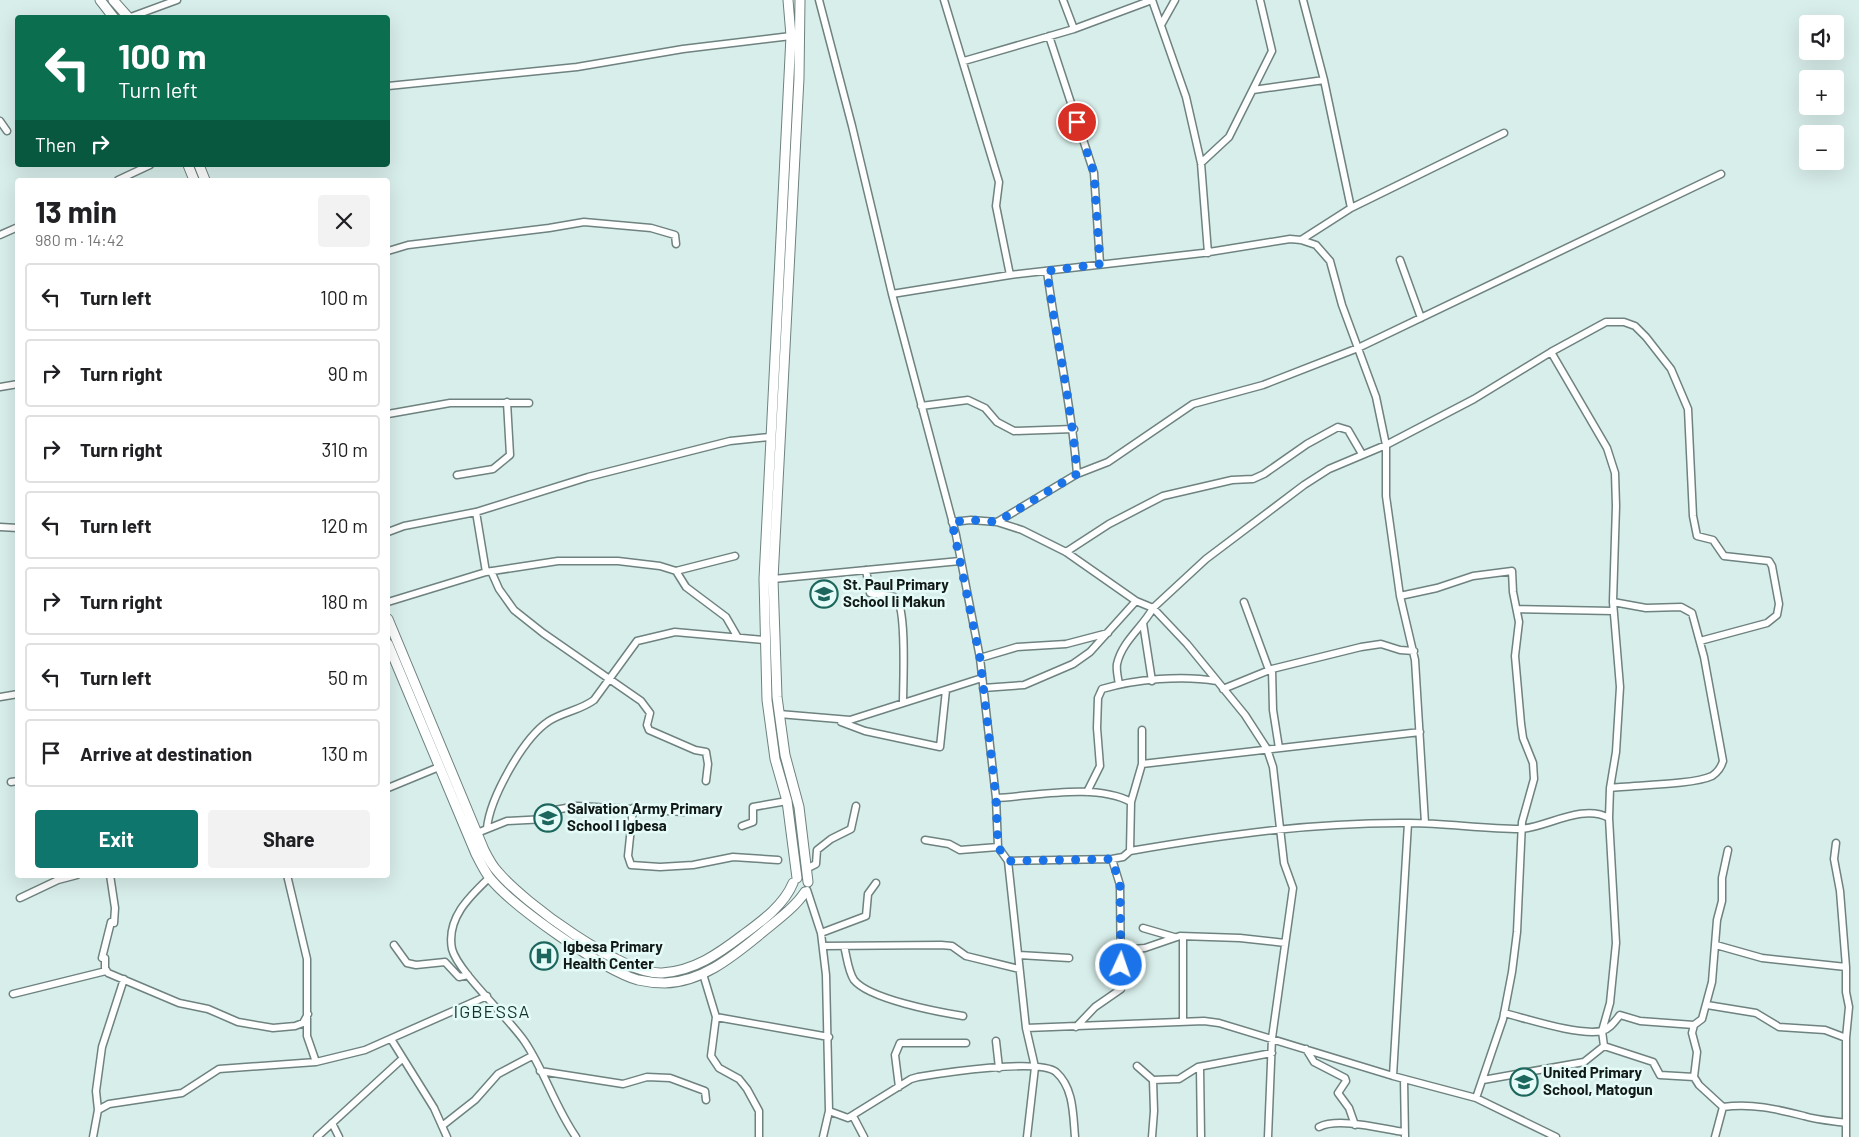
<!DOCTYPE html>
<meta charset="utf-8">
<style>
:root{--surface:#fff;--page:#f2f2f2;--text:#202124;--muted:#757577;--line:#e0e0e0;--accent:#0f766e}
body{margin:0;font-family:Barlow,sans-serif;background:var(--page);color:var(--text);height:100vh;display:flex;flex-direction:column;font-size:19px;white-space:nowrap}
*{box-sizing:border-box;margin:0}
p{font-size:16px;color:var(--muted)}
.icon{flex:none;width:28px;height:28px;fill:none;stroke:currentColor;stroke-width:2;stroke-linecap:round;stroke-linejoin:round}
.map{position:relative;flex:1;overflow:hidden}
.sheet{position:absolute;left:15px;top:178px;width:375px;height:700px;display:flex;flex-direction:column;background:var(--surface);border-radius:5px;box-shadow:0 5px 20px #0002}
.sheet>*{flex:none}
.banner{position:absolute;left:15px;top:15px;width:375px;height:152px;border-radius:5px;box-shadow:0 5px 20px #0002;background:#0b6e4f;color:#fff;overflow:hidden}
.tools{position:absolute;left:1799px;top:15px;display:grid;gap:10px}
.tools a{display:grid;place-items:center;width:45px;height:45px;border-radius:5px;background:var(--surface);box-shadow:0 5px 20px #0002;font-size:25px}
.pin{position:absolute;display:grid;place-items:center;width:42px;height:42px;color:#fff;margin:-21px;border:2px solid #fff;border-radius:50%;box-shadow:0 1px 5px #0007}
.me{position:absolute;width:55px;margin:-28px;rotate:3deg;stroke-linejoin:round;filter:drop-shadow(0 0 4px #0008)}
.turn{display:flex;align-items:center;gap:18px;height:105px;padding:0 20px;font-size:22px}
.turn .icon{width:65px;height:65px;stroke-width:2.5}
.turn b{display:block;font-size:35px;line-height:42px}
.then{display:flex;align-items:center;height:48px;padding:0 20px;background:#0003;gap:10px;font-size:19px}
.round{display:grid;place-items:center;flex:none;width:52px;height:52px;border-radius:5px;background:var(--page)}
.headline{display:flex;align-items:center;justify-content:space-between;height:85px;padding:0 20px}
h1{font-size:30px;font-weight:700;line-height:38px}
.action{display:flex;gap:10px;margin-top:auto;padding:10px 20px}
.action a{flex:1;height:58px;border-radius:5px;background:var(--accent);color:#fff;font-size:20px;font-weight:700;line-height:58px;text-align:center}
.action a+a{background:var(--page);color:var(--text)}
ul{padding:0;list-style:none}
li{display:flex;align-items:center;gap:15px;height:68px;margin:0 10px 8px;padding:0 10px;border:2px solid var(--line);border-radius:5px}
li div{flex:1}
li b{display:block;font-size:19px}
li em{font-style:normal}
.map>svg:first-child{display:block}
</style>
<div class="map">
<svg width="1859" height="1137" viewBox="0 0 1859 1137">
<rect width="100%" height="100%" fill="#d8eeea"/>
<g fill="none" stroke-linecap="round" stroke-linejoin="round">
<!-- street casing -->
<g stroke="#6e827f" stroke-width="9">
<path id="street" d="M819 0 852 126 892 294 956 535 980 658 996 798 998 847 1008 861 1026 1028 1035 1067 1027 1137
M944 0 999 182 996 206 1010 275
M1063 0 1074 29
M1152 0 1186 97 1201 163 1208 253
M1303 0 1324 80 1351 208
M128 18 177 0
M1161 25 1175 0
M1049 36 1094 173 1100 264
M964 61 1074 29 1152 0
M388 86 577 67 683 49 791 36
M1253 90 1324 80
M0 121 7 131
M1201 163 1229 137 1272 51 1260 0
M118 180 150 165
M0 235 18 227
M1301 240 1351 208 1504 133
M388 251 408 245 549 228 584 222 651 228 675 235 676 244
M1400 260 1421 318
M1047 271C1056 339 1072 406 1077 474
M892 294 1010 275 1203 253 1290 239 1301 240 1316 245 1330 261 1342 305 1376 397 1386 445V496L1400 596 1415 660 1425 823
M0 387 18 384
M921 406 968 400 985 408 997 422 1014 431 1074 429
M388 414 450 403H529
M457 475 493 469 510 455 507 402
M476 512 486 572
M952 522 971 520 997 522 1022 530 1066 552 1136 601 1153 608 1187 644 1245 715 1267 749 1273 767 1284 863 1293 888 1272 1038 1268 1137
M997 522 1077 474 1108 462 1193 404 1263 385 1358 348 1721 174
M0 527 18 528
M388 532 404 526 476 512 588 477 730 441 769 437
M1066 552 1109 524 1163 496 1232 480 1253 479 1264 474 1307 444 1338 427 1348 430 1362 454
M866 570 870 593C877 596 890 593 896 598 907 609 903 685 903 703
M491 571 499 589 514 610 543 633 641 701 650 713 647 725 649 730 695 750 706 752 708 764 706 781
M676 571 735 556
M773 579 960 561
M1400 596 1437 588 1473 576 1512 571 1513 592 1519 622 1515 656 1521 724 1523 738 1533 763 1534 779 1522 822 1517 932 1512 972 1503 1019 1476 1098
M388 602 486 572 558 561H618L660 566 676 571 686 587 726 617 737 636
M1244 602 1269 670
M1517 609 1613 611
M1143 623 1152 681
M980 658 1017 647 1066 644 1108 633
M1272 669 1273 710 1279 748
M1119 684C1118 678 1116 670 1117 664 1122 641 1143 627 1153 608L1206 559 1304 485 1329 469 1386 445 1474 399 1551 352 1606 322H1624L1635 326 1646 337 1671 369 1688 409 1693 516 1697 536 1713 540 1724 556 1769 561 1772 566 1779 604 1777 615 1767 623 1700 641
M983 688 1024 685 1073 664 1090 652 1136 601
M1223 689 1272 669 1361 647 1381 644 1400 650 1414 651
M0 697 18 694
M779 714 850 720 982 678
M841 722 865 731 940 747 946 690
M1142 764 1420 732
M11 782 18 781
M388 788 439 767
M1610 788C1633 785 1693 785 1712 776 1718 772 1721 768 1723 761L1704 657 1692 613 1681 607 1646 608 1613 602
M1087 792 1100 766 1097 728 1098 698 1102 689C1136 679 1182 675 1217 681
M996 798C1036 796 1095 783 1131 802
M633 808 628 856 631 865 660 867 693 865 733 857 778 860
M742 826 753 822V807L787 801
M487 828C490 798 523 738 549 721 563 712 581 710 594 700L637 641 675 632 764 640
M477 833 507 821 546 819 555 810 577 806 684 812
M925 840 949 844 960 850 998 847
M1836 843 1834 859 1840 891 1846 967V992L1849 1007 1846 1038
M1728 850 1722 878V901L1717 920 1712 982 1702 1019 1694 1025 1692 1033 1697 1052 1694 1077 1699 1085 1723 1107C1752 1103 1776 1109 1804 1116 1817 1120 1832 1121 1846 1123
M1130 851 1131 802 1142 764V730
M1008 861 1112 859 1123 857 1130 851C1223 835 1314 822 1410 823 1446 823 1483 829 1520 829 1546 828 1582 803 1609 818
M808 868 816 864 817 850 831 839 851 829 856 806
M110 875 115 908 114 923 111 922 102 958H105V968L108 973 179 1003 208 1009 238 1022 273 1028 295 1026 303 1023 308 1014
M287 875 307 959V1036L316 1062
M490 877C470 896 446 918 452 949 458 972 509 1018 525 1042 545 1072 555 1107 576 1137
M807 890 821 933 826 975 829 1111 848 1118 911 1079 918 1077C942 1073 1039 1058 1056 1072 1074 1088 1073 1115 1075 1137
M20 898 58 880 77 875
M1143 928 1174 937
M821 933 866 916 868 894 876 883
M1183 937V1022
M394 945 407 963 416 965 445 962 459 977 468 975
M1716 945 1762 958 1846 967
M823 946 941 945 952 946 966 956 1019 969
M844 946C847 957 848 971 854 980 869 999 938 1012 963 1016
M1121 950 1145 948 1180 936 1240 938 1285 943
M1019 955 1069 958
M703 974 716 1017 711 1056 719 1068 739 1079 747 1089 759 1111V1137
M13 994 106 971
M1707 1005 1756 1013 1779 1027 1825 1030 1846 1038V1137
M1504 1013C1528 1019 1579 1036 1602 1031 1610 1029 1615 1021 1620 1015L1640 1021 1694 1025
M716 1017 829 1037
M1076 1027 1095 1007 1121 989 1120 885 1112 859
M1026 1028 1204 1021 1219 1023 1393 1076 1476 1098 1556 1137
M391 1039 434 1108 447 1137
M996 1041 999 1068
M1604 1046 1653 1062 1660 1075 1694 1077
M1306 1049 1314 1062 1345 1078 1346 1081 1338 1093 1349 1108 1355 1125
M1137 1066 1153 1080 1179 1079 1198 1067 1272 1053
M1200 1067 1201 1137
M540 1071 623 1084 647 1077 670 1078 705 1091 706 1100
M1393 1076 1408 823
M1404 1079 1405 1137
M1483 1080 1584 1062 1604 1046 1602 1031 1610 1003 1616 943 1609 818 1610 788 1616 752 1620 687 1613 602 1616 506 1615 473 1607 448 1551 352
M899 1087 895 1055 900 1043H966
M98 1110 109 1104 182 1093 219 1069 316 1062 365 1050 487 996
M853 1116 864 1137
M332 1123 339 1137
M442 1126 475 1100 498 1074 532 1056
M1319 1127C1339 1117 1382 1129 1404 1132
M93 1137 98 1110 96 1091 102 1047 124 979
M317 1137 402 1059
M823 1137 829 1111
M1152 1137 1154 1111 1153 1080
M1715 1137 1723 1107"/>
</g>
<!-- secondary casing -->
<g stroke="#6e827f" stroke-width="11">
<path id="secondary" d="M100 0 114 18
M113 0 129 18
M788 0 791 36 764 579 767 700 775 759 787 801 797 878
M800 0 799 78 773 579 777 697 785 755 799 807 808 882
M188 165 194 180
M199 165 205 180
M388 619 484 850C488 858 492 866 498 872 524 903 622 975 662 973 694 971 718 954 743 935 762 921 784 905 793 883
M388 644 476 854C480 862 484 870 489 877 512 906 603 970 638 980 647 982 656 983 665 983 701 982 731 958 758 936 773 923 794 909 805 892"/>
</g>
<!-- street -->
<use href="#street" stroke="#fff" stroke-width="6"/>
<!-- secondary -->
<use href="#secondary" stroke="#fff" stroke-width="9"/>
</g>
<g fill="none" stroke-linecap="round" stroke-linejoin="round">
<!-- route -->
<path stroke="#1a73e8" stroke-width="9" stroke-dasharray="0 16.2" d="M1077 122 1094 173 1100 264 1047 271C1056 339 1072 406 1077 474L997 522 971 520 952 522 980 658 996 798 998 847 1008 861 1112 859 1120 885 1121 965"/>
</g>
<!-- icons -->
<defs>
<g id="school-ring" transform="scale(1.4375)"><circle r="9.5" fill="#e5fbf7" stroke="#1c665d" stroke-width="1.5"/><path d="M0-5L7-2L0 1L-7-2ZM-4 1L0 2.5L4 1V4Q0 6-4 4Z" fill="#1c665d"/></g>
<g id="hospital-ring" transform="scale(1.4375)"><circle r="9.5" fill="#e5fbf7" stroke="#1c665d" stroke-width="1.5"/><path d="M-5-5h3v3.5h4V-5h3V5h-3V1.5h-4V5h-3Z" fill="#1c665d"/></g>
</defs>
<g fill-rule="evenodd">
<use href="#school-ring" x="824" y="594"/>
<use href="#school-ring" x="548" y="818"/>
<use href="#hospital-ring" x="544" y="956"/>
<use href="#school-ring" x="1524" y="1082"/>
</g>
<g text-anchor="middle" stroke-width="5" stroke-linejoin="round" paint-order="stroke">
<!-- poi labels -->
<g font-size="15" font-weight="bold" fill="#121a18" stroke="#e5fbf7" text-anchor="start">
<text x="843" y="590">St. Paul Primary<tspan x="843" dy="17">School Ii Makun</tspan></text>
<text x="567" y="814">Salvation Army Primary<tspan x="567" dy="17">School I Igbesa</tspan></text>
<text x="563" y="952">Igbesa Primary<tspan x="563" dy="17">Health Center</tspan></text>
<text x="1543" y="1078">United Primary<tspan x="1543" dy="17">School, Matogun</tspan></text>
</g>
<!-- quarter labels -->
<g font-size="18" letter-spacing="1" fill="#11332e" stroke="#e5fbf7">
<text x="492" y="1018">IGBESSA</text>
</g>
</g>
</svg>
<div class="tools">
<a><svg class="icon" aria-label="sound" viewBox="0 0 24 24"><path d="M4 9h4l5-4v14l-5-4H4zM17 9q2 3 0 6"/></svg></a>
<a>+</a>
<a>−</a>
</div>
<div class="pin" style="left:1077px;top:122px;background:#d93025"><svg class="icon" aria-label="arrive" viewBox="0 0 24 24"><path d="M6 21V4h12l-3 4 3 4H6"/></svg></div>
<svg class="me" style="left:1121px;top:965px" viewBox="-20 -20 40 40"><circle r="17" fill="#1a73e8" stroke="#fff" stroke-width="3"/><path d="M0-11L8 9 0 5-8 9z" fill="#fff"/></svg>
<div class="banner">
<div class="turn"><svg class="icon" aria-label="left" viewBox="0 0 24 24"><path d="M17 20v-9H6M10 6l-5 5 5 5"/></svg><div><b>100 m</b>Turn left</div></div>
<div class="then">Then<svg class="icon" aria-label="right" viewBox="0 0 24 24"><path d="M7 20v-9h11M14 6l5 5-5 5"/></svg></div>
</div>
<section class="sheet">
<div class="headline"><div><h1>13 min</h1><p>980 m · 14:42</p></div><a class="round"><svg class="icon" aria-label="close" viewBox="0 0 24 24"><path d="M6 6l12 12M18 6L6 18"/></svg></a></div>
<ul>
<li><svg class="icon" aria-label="left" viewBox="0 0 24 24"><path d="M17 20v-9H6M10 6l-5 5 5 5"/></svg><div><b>Turn left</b></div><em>100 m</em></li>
<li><svg class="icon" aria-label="right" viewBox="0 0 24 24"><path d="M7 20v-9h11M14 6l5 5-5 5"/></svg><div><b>Turn right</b></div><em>90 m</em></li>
<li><svg class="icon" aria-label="right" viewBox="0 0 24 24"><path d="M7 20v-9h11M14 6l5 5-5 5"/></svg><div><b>Turn right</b></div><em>310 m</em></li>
<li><svg class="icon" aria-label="left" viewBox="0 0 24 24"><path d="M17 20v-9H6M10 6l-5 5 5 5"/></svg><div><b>Turn left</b></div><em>120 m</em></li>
<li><svg class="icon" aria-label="right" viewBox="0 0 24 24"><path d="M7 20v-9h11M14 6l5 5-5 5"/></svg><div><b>Turn right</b></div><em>180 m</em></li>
<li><svg class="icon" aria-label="left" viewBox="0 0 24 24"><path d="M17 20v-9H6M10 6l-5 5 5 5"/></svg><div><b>Turn left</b></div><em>50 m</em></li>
<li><svg class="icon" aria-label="arrive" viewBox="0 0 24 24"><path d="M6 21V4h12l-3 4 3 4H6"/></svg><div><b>Arrive at destination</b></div><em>130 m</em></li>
</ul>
<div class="action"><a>Exit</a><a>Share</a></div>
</section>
</div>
